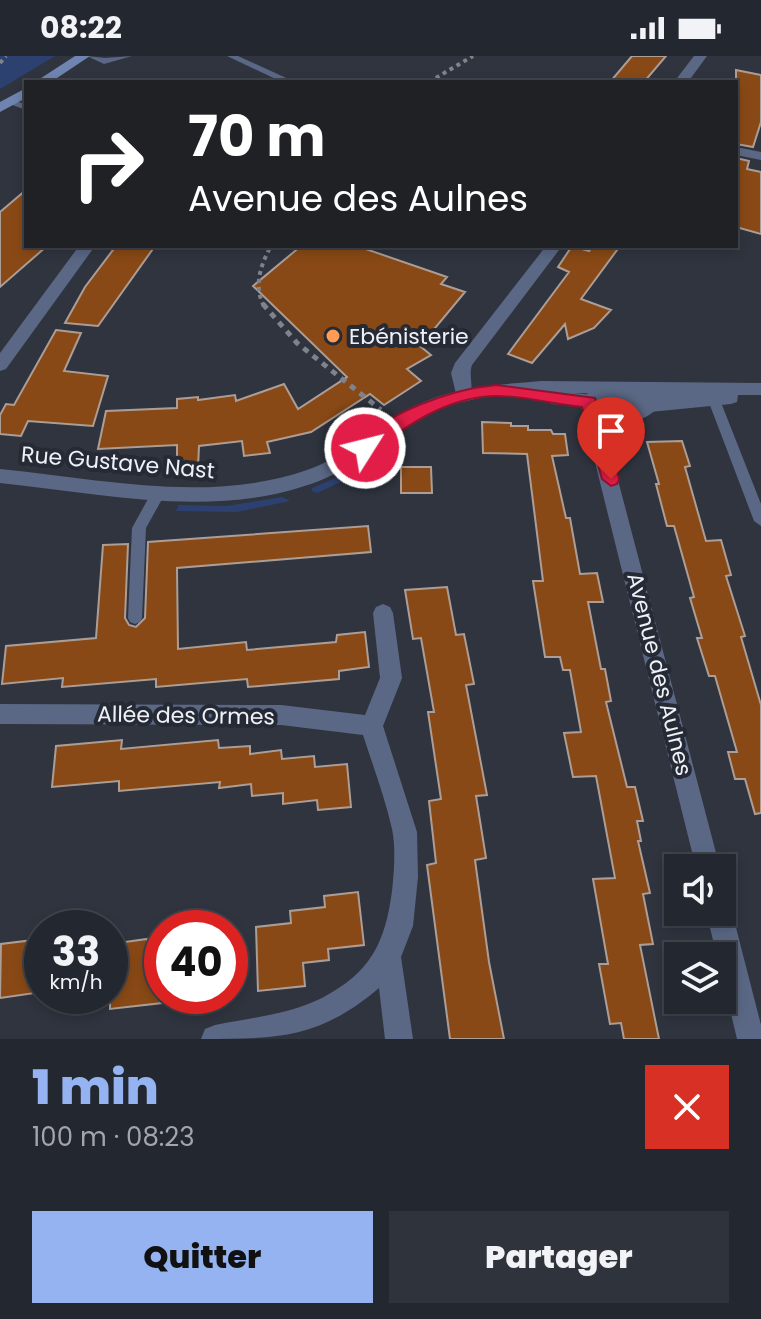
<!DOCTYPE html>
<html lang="fr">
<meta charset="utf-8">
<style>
:root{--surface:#23272f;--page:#2f333b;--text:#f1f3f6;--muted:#a3a5aa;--line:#40444b;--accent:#95b2f1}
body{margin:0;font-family:Poppins,sans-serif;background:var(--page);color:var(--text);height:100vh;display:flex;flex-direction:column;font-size:30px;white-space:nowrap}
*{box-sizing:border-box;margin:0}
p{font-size:26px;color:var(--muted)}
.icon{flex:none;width:44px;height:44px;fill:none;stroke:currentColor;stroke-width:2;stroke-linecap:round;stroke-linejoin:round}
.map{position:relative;height:983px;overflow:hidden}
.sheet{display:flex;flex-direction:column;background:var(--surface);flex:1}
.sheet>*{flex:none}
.banner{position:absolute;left:24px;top:24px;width:714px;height:168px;border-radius:0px;box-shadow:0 4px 12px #0003,0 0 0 2px var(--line);background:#202124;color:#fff;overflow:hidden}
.buttons{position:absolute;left:664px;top:798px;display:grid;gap:16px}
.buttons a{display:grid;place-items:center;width:72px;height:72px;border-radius:0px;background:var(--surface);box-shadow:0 4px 12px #0003,0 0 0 2px var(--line);font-size:40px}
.speed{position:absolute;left:24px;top:854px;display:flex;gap:16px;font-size:40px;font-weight:700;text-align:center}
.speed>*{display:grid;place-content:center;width:104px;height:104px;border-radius:50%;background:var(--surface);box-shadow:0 4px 12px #0003,0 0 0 2px var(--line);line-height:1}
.speed small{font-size:20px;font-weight:400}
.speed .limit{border:12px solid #d22;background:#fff;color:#111}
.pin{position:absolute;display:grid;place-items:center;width:68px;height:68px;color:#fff;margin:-82px -34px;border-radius:50% 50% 50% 0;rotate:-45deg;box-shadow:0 0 8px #0007}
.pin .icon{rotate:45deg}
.me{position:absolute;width:88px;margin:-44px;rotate:54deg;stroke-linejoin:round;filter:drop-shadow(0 0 6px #0008)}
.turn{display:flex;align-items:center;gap:28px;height:168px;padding:0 32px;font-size:36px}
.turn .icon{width:104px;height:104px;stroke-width:2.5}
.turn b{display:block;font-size:56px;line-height:68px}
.round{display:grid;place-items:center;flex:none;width:84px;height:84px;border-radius:0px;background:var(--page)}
.overview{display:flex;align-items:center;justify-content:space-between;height:136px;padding:0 32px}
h1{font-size:48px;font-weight:800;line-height:60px;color:var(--accent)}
.cta{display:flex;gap:16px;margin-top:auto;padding:16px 32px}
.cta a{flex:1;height:92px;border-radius:0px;background:var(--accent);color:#111;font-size:32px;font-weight:800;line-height:92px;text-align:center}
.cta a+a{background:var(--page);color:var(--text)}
.status{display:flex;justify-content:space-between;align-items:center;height:56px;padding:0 40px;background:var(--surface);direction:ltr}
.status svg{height:22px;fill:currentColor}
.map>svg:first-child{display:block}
</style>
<div class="status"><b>08:22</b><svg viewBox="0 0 49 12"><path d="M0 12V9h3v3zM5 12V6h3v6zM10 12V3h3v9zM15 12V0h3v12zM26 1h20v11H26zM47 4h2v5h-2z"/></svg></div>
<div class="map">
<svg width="761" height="983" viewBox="0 0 761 983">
<rect width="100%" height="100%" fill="#2f343f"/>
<!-- green -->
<path fill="#2d4171" d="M0 0H55L0 33Z
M396 384 401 390 365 415 317 437 312 435V432L352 415Z
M282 441 290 445 237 456 176 455 179 449 227 450Z"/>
<!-- building -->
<path fill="#894916" stroke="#ac9e96" stroke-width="2" d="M632 0H666L644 26H610Z
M736 14 761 19V66L753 91 736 88Z
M736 102 749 105 747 113 761 116V178L736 171Z
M26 134V190H47L0 231V156Z
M116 190H155L98 270 65 267 85 231Z
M301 190H357L447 221 441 228 465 236 420 290 431 299 407 313 421 325 384 349 370 338 311 376 267 386 270 397 244 400 242 385 199 390 198 412 177 410V389L98 393 106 355 177 352V343L198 341V344L235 339 236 345 284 328 298 353 347 321 253 230Z
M572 190 589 195 593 190H620L581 243 611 254 594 272 568 283 565 268 532 307 508 298 569 216 558 211Z
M56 274 81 277 64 315 108 320 93 370 28 365 21 380 0 378V359L6 348 14 349Z
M482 366 511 367V370H528V374H551L553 378H565L568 399 552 400 566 462H570L580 518 597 517 603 546H588L601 613H605L611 645 606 646 627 731H635L643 765H637L641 785H638L650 837 643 838 653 888 640 889 659 983H624L621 967 610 968 599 908H608L593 823 615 822 596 720 573 721 564 677 581 676 570 614H563L560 601H545L533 525H543L527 398 483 397Z
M682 385 690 410 685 411 706 485 721 484 731 519 726 520 745 580 741 581 761 649V757L755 758 745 723H735L728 696H737L715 620H709L697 582H702L690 542 694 541 674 470H667L656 428H659L647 386Z
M401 411H431L432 437H401Z
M368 470 371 496 177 512 178 593 246 586 247 594 336 586 337 579 365 576 369 611 339 615V623L248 631 247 623 156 631V623L62 631 63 622 2 628 6 590 96 582 103 489 128 488 125 562 129 569 136 571 145 562 148 486Z
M447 531 456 579 464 578 474 628 466 629 487 739 476 740 486 802 475 804 489 906 504 983H450L427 809 436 807 429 745 441 743 428 656H434L421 582 413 583 405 534Z
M122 684 121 693 218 684 219 692 250 690V698L281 694 282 703 314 700 315 711 347 708 351 751 318 754 317 744 283 748V737L252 740 251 728 219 732 220 726 119 735V725L52 731 56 690Z
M358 836 364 889 328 893 329 904 303 907 305 930 258 935 256 871 291 867 290 855 325 851 324 840Z
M42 883V936L0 942 1 888Z
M147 883V895L162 893V947L110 953V888Z"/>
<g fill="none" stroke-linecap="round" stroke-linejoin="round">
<!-- path-far1 -->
<path stroke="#7f838c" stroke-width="4" stroke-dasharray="4 4" stroke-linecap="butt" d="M0 7 6 0
M429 26 473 0
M264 250C253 230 261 208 271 190"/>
<!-- path -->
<path stroke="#7f838c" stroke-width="5" stroke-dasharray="6 6" stroke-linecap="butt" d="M263 248 297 287 381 354"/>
<!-- service -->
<path fill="#5b6885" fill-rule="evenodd" d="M87 0 105 2 132 0 104 8Z
M227 0H238L295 26H282Z
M7 43 26 48V54L7 47Z
M714 340 720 344 761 448V470L754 465 708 344Z
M159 431 166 436 146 472 142 562 140 566 135 568 130 566 128 562 132 472 154 432Z"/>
<!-- minor -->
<path fill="#5b6885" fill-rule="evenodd" d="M694 0H707L688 26H674Z
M736 91 761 96V104L736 99Z
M79 190H95L6 313 0 315V297Z
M546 190H562L472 309C468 320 475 333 469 342H457L451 317 455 307Z
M696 330 705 336 702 340 654 345 659 350C639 375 620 351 620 403L614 409 720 812H696L580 346 589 336 604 332ZM601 345 604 344 646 345 617 358 605 374 598 347Z
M383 548 390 551 393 557 402 622 383 670 417 776 418 821 413 870 401 901 413 983H385L379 932C319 983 277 983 201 983L205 973 215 969C250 962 290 958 322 942 371 916 385 887 392 835 394 816 396 792 392 773 385 742 373 710 363 679L281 669 0 668V648L281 649 365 659 380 622 373 557 376 551Z
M722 845 728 847 732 856 761 969V983H737L722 920V900H717L706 856H722Z"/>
<!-- tertiary -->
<path fill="#5b6885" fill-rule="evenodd" d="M541 325 761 327V339H738L737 346 731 348 650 356 552 348 543 342 547 337C508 337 463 341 428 358 390 377 360 409 319 425 218 464 105 438 0 427V413C101 423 209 448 307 414 348 400 378 367 417 349 457 330 498 329 541 325ZM572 337 702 339 650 344Z"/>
<!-- secondary -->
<path fill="#7084b1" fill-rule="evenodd" d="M75 0H90L51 26H35Z
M26 32V42L0 56V46Z"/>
</g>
<!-- route -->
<path fill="#e11d48" stroke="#92132f" stroke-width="2" d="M496 329 595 342 619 423 617 428 611 430 602 423 582 351C554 348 523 340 495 340 447 341 408 369 371 396L365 398 357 392C382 356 454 333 496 329Z"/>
<!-- markers -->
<circle fill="#fe9c57" stroke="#252a35" stroke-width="3" cx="333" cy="280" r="8"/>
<g text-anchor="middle" stroke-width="8" stroke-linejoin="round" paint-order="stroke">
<!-- poi labels -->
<g font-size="22" fill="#eef1f8" stroke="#252a35" text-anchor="start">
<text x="349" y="288">Ebénisterie</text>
</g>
<!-- street labels -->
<g font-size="22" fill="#eef1f8" stroke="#252a35">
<text transform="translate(118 406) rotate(5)" y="8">Rue Gustave Nast</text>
<text transform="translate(660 618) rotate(76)" y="8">Avenue des Aulnes</text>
<text transform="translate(186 659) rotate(1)" y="8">Allée des Ormes</text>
</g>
</g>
</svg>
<div class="buttons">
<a><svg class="icon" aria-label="sound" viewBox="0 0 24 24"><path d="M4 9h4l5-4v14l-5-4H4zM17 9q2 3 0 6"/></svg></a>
<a><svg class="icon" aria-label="layers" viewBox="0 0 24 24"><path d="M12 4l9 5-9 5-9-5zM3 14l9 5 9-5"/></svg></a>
</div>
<div class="speed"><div>33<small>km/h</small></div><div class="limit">40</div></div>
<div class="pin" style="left:611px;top:423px;background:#d93025"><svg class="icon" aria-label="arrive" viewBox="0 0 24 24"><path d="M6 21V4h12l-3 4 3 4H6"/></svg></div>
<svg class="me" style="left:365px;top:392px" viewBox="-20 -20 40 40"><circle r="17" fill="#e11d48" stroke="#fff" stroke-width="3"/><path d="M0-11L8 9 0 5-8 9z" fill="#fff"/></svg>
<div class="banner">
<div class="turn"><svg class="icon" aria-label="right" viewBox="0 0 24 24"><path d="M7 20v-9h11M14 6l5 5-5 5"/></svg><div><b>70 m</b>Avenue des Aulnes</div></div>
</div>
</div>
<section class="sheet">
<div class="overview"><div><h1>1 min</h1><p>100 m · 08:23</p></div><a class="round" style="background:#d93025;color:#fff"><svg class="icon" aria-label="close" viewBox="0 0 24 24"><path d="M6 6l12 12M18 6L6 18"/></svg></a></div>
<div class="cta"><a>Quitter</a><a>Partager</a></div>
</section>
